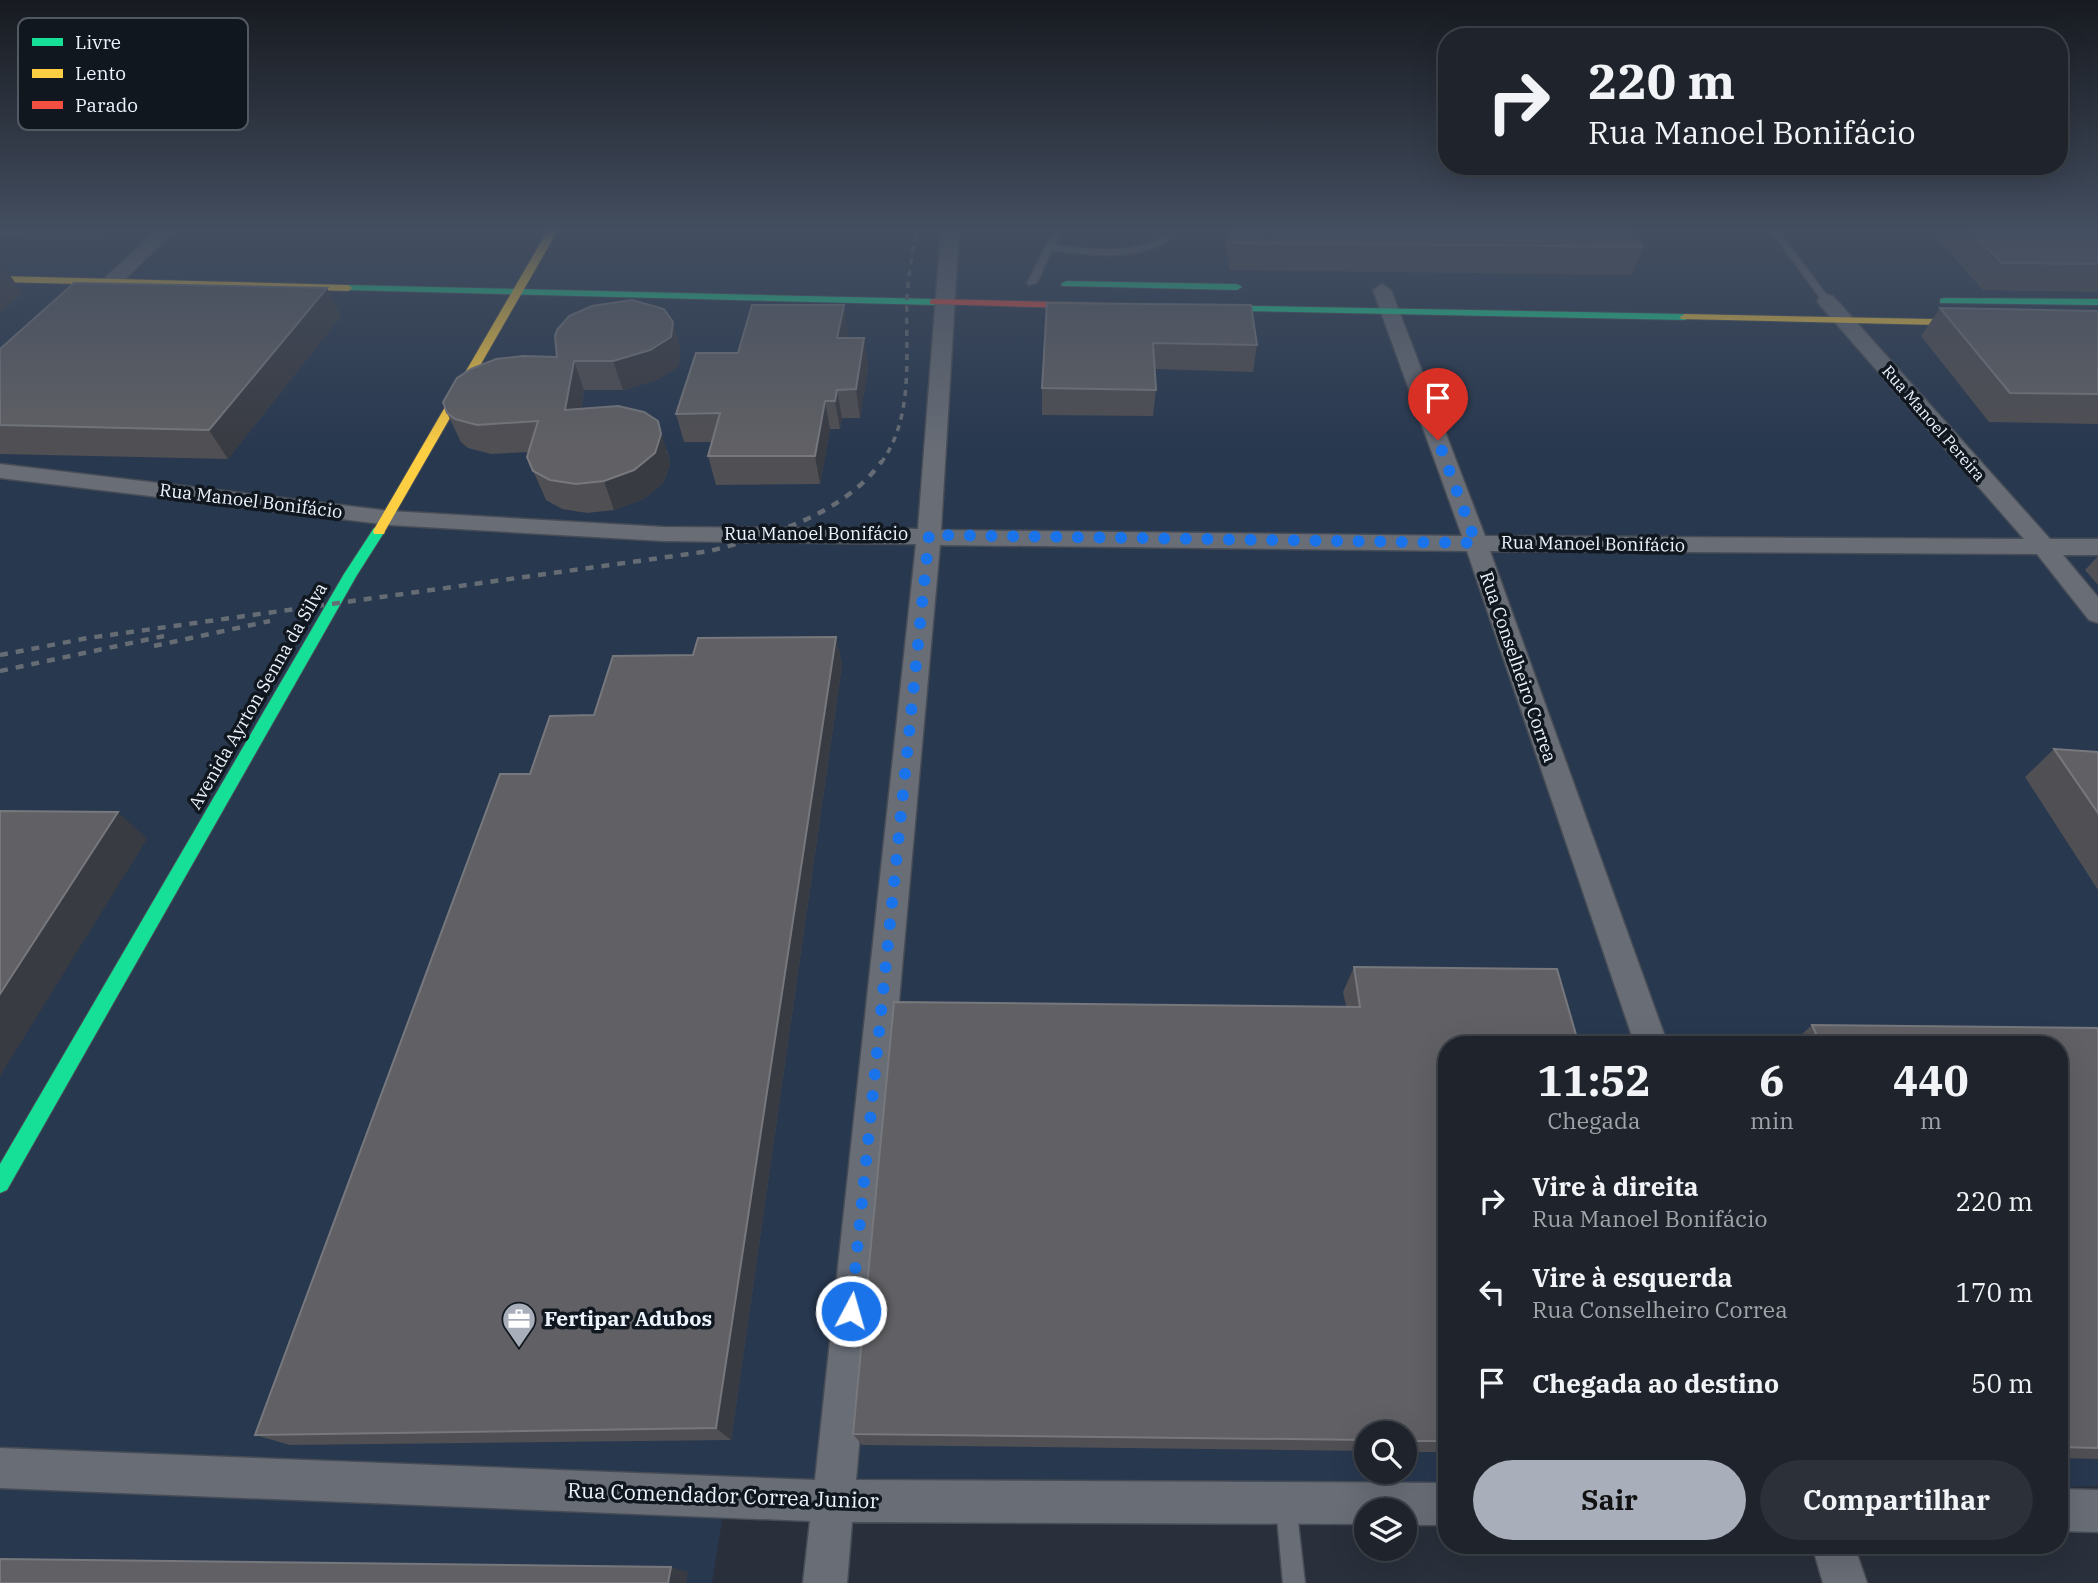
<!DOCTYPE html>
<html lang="pt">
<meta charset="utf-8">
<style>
:root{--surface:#1f242c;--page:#2c3038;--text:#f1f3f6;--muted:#a1a4a9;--line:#3c4148;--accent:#a8afba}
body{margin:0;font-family:"IBM Plex Serif",serif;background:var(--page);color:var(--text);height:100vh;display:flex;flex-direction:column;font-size:26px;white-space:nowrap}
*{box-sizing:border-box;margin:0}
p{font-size:23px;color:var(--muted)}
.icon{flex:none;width:38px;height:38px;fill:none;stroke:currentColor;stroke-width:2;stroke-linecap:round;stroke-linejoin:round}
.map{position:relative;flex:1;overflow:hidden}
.drawer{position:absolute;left:1438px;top:1036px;width:630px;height:518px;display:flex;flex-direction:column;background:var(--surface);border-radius:28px;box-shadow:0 7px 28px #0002,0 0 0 2px var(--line)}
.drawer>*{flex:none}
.hud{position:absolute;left:1438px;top:28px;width:630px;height:147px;border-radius:28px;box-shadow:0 7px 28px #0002,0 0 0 2px var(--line);background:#1f242c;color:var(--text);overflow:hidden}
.controls{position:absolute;left:1354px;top:1421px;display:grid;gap:14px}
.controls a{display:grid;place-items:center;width:63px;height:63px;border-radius:50%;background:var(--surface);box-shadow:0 7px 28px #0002,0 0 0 2px var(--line);font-size:35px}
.pin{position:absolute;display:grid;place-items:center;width:60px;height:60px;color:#fff;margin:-72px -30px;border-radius:50% 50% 50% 0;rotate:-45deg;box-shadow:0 0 7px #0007}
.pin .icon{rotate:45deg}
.me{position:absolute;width:77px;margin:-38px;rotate:6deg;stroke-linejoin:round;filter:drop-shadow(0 0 5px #0008)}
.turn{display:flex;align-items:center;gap:24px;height:147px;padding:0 35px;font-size:32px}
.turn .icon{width:91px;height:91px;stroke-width:2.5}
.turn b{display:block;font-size:49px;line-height:60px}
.eta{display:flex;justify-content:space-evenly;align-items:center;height:119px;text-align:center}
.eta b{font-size:42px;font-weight:800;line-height:49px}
.cta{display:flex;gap:14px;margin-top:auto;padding:14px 35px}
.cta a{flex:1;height:80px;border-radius:42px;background:var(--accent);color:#111;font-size:28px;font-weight:800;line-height:80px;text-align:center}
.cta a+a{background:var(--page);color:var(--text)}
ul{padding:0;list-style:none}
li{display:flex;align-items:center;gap:21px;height:91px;padding:0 35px}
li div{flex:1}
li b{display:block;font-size:26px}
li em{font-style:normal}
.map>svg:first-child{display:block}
</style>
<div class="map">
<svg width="2098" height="1583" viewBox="0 0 2098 1583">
<rect width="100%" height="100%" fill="#29303b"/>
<!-- built -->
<path fill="#28384f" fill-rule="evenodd" d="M0 230H2098V1486L2060 1487V1045H1447V1491L726 1497 712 1583H0ZM1367 1433H1405V1472H1367Z"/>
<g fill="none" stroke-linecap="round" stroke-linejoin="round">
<!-- lane casing -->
<g stroke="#474d56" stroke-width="3">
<path id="lane" d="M1054 230H1062L1055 245C1094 250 1141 256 1172 230H1181C1150 263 1094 256 1052 250L1037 283 1029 285 1027 283Z
M1770 230H1778L1829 298V302H1823Z
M1286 1495 1293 1498 1296 1505 1305 1583H1283L1276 1505 1279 1498Z"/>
</g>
<!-- street casing -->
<g stroke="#474d56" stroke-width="3">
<path id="street" d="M157 230H176L100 303H86L84 299 86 295Z
M941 230H959L941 530 1462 536 1373 290 1382 284 1391 290 1485 536 2024 539 1819 304 1817 300 1826 294 1833 296 2050 539H2098V555H2063L2098 597V623L2089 620 2037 554 1490 551 1668 1045H1635L1467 551 940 545 856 1480 1447 1483V1525H1405V1510H1367V1524L852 1522 847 1583H803L810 1521 0 1488V1448L815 1480 916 544 664 541 390 525 0 478V464L390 511 664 527 918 529Z
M2060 1489 2098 1490V1532L2060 1531Z
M1812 1545H1854L1867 1583H1823Z"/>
</g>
<!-- fast casing -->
<g stroke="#474d56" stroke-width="2">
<path id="fast" d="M1066 281 1237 284 1242 287 1237 290 1062 286 1061 284Z
M348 285 934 299 939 302 934 305 344 290V286Z
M1944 298 2098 299V305L1940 303V299Z
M1199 305 1685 314 1690 317 1685 320 1195 310V306Z
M379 527 385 531 357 575 7 1190 0 1193V1164L344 574 374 528Z"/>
</g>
<!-- slow casing -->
<g stroke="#474d56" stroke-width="2">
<path id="slow" d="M548 230H558L385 531 384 534H374L373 531Z
M0 276 348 285 353 288 348 291 0 282Z
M1685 314 1982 320 1987 323 1982 326 1681 319 1680 317Z"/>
</g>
<!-- jam casing -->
<g stroke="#474d56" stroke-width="2">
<path id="jam" d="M934 299 1100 303 1105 306 1100 309 930 304V300Z"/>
</g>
<!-- lane -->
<use href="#lane" fill="#686d76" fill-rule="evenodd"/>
<!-- street -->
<use href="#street" fill="#686d76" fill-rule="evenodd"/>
<!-- fast -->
<use href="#fast" fill="#16e098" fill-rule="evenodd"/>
<!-- slow -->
<use href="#slow" fill="#ffcf43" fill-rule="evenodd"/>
<!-- jam -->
<use href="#jam" fill="#f24e42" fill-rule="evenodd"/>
<!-- rail-far1 -->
<path stroke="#666c74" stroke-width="3.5" stroke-dasharray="6 6" stroke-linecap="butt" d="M881 463C915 416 905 355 907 300 908 276 913 253 916 230"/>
<!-- rail -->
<path stroke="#666c74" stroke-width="4.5" stroke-dasharray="8 8" stroke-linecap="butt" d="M154 646 270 621
M0 655 88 638 710 551C771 535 843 515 882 461
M0 671 164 636"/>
</g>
<!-- wall -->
<path fill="#504f53" d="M0 230H117L106 239 0 237Z
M1224 230H1633L1643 247 1632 275 1229 270Z
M1929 230H2098V292L1983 290Z
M1047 303 1257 345 1253 372 1155 369 1156 390 1153 416 1042 415V388Z
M1940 308 2098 311V424L1989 422 1921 336Z
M341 316 228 459 0 454V349Z
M673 322 680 350 679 366 659 379 623 390H584L581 409 667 450 670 463 664 482 644 499 614 510 587 513 562 509 546 500 527 457 528 452 491 454 468 448 461 442 447 413 557 357Z
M848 332 847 338H864L868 366 860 418H842L840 429H830L820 484 716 485 708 456 712 442H684L676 414 738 353Z
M2098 556V585L2085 570Z
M836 637 842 665 731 1440 290 1445 255 1435 530 774 594 715 693 655Z
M2054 749 2098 752V890L2025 777Z
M1354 967 1447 1045V1452H1405V1433H1367V1451L862 1445 853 1434 1346 1006 1343 992Z
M1812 1025 2098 1028V1459L2060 1458V1045H1790Z"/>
<!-- shaded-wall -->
<path fill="#393b42" d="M99 230H117L106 239Z
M3 266 23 293 0 313V268Z
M327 288 341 316 228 459 209 430Z
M844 305 848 332 842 366 837 338Z
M673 322 680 350 679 366 659 379 623 390 613 361Z
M864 338 868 366 860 418 856 389Z
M574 361 584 390 576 439 565 410Z
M837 390 842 418 840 429 835 401Z
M825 401 830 429 820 484 815 456Z
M658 421 670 463 664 482 644 499 614 510 604 481Z
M836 637 842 665 731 1440 716 1428Z
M118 812 147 839 0 1076V994Z
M671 1567 688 1572 686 1583H668Z"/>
<!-- building -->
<path fill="#616165" stroke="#77787d" stroke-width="2" d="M1231 230H1633L1643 247 1233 243Z
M1970 230H2098V264L2002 263Z
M74 283 327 288 209 430 0 425V349Z
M632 300 664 309 673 322 671 337 650 350 613 361H574L565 410 618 406 644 412 658 421 661 434 655 453 634 470 604 481 576 484 550 480 533 471 527 457 538 421 477 425 455 419 447 413 443 402 457 378 471 369 496 359 523 356 557 357 555 336 557 330 569 316 592 306Z
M1047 303 1251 305 1257 345 1153 343 1156 390 1042 388Z
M752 305H844L837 338H864L856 389 837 390 835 401H825L815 456H708L720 413 676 414 696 353H738Z
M1940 308 2098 311V394L2010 393Z
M836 637 716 1428 255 1435 500 774H530L550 716 594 715 613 656 693 655 698 638Z
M2054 749 2098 752V813Z
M0 811 118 812 0 994Z
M1354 967 1557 969 1579 1045H1447V1441H1405V1433H1367V1440L853 1434 894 1002 1360 1007Z
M1812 1025 2098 1028V1448L2060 1447V1045H1821Z
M0 1559 671 1567 668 1583H0Z"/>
<!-- sky -->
<linearGradient id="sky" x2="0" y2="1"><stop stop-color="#171a20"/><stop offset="0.51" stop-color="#434e60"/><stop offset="1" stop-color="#434e60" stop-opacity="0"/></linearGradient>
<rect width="2098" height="451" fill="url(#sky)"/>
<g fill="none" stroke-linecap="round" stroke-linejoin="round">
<!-- route -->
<path stroke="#1a73e8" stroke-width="12" stroke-dasharray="0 21.6" d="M851 1311 929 535 1476 543 1438 440"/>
</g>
<!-- icons -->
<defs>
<g id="office-pin" transform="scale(1.75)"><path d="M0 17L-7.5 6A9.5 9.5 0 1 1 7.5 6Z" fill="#a8afba" stroke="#11171f"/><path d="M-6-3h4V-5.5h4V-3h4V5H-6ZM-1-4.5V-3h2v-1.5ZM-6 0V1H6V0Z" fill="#fff"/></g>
</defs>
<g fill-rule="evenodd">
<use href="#office-pin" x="519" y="1319"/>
</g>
<g text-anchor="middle" stroke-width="7" stroke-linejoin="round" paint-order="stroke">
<!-- far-street labels -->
<g font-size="16" fill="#edf4fe" stroke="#11171f">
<text transform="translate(1934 423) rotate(49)" y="6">Rua Manoel Pereira</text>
</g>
<!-- street labels -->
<g font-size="18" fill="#edf4fe" stroke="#11171f">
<text transform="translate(251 501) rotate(7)" y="6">Rua Manoel Bonifácio</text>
<text x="816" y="540">Rua Manoel Bonifácio</text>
<text transform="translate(1593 544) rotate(1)" y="6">Rua Manoel Bonifácio</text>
<text transform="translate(1518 667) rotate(71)" y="6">Rua Conselheiro Correa</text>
<text transform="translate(258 696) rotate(-60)" y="6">Avenida Ayrton Senna da Silva</text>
</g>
<!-- near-poi labels -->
<g font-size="21" font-weight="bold" fill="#edf4fe" stroke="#11171f" text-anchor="start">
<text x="544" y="1326">Fertipar Adubos</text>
</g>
<!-- near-street labels -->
<g font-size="21" fill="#edf4fe" stroke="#11171f">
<text transform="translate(723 1496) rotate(2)" y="7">Rua Comendador Correa Junior</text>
</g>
</g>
<!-- legend -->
<rect x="18" y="18" width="230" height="112" rx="10" fill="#11171f" stroke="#535962" stroke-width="2"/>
<rect x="32" y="38" width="31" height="8" fill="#16e098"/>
<rect x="32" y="69" width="31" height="9" fill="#ffcf43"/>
<rect x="32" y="101" width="31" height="8" fill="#f24e42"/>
<g font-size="19" fill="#edf4fe">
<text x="75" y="49">Livre</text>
<text x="75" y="80">Lento</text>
<text x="75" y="112">Parado</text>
</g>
</svg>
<div class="controls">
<a><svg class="icon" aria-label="search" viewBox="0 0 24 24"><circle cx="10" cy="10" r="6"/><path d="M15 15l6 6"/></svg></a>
<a><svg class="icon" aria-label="layers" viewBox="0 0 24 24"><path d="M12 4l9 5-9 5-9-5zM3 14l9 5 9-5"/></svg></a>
</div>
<div class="pin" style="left:1438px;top:440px;background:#d93025"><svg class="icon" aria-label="arrive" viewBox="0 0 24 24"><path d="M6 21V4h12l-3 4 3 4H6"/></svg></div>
<svg class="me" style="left:851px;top:1311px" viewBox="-20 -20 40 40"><circle r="17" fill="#1a73e8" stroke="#fff" stroke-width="3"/><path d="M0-11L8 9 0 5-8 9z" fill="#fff"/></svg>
<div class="hud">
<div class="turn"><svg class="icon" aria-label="right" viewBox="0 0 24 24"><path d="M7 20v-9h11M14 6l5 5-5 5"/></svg><div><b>220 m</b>Rua Manoel Bonifácio</div></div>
</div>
<section class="drawer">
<div class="eta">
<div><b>11:52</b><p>Chegada</p></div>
<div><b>6</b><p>min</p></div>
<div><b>440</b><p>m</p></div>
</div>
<ul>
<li><svg class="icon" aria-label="right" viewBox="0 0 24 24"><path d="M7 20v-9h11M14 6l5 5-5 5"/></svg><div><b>Vire à direita</b><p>Rua Manoel Bonifácio</p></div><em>220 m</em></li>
<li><svg class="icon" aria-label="left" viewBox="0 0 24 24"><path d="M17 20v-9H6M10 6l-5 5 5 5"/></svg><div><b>Vire à esquerda</b><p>Rua Conselheiro Correa</p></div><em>170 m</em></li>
<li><svg class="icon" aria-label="arrive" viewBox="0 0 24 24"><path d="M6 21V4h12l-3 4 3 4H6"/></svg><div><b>Chegada ao destino</b></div><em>50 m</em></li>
</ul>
<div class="cta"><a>Sair</a><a>Compartilhar</a></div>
</section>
</div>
